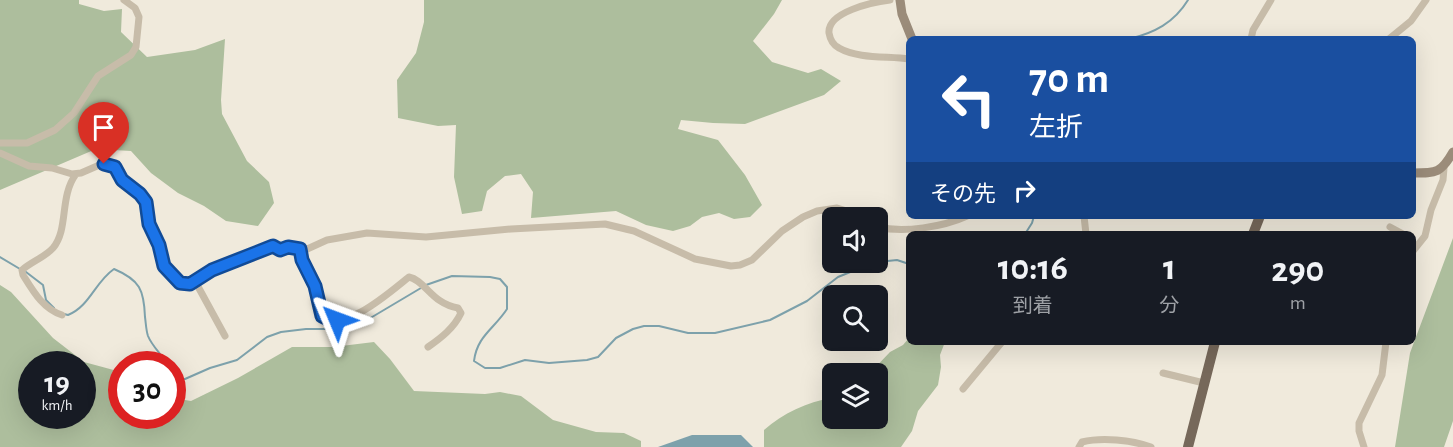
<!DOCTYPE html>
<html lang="ja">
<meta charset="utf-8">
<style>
:root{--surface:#171b24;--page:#20242c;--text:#f1f3f6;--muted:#9ea1a6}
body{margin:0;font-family:"Alegreya Sans","Noto Sans JP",sans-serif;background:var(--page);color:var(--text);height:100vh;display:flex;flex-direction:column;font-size:22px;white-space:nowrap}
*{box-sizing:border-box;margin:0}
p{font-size:20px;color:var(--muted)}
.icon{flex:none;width:33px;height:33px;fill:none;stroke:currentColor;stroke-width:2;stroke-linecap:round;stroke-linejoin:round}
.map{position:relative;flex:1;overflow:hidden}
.sheet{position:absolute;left:906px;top:231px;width:510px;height:114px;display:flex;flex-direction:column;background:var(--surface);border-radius:9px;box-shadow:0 6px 24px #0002}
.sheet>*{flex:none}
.guide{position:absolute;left:906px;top:36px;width:510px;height:183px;border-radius:9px;box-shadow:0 6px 24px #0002;background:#1a4fa0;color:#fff;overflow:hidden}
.fabs{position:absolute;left:822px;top:207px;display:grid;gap:12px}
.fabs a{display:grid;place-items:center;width:66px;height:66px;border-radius:9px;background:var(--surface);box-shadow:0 6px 24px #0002;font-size:30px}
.speed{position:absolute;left:18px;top:351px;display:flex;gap:12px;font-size:30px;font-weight:700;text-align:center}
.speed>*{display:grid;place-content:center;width:78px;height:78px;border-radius:50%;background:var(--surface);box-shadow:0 6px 24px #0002;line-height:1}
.speed small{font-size:15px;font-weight:400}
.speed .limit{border:9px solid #d22;background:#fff;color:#111}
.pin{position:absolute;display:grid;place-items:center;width:51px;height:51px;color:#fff;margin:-62px -26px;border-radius:50% 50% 50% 0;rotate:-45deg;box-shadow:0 0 6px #0007}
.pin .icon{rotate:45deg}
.me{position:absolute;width:66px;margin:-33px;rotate:314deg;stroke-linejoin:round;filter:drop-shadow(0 0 4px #0008)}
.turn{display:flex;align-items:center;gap:21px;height:126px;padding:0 24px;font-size:27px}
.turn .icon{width:78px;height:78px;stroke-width:2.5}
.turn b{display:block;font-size:42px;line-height:51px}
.then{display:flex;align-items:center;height:57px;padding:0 24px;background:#0003;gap:12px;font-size:22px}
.eta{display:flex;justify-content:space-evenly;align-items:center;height:102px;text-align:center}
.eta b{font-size:36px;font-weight:600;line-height:42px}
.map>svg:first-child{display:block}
</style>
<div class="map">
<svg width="1453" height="447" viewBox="0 0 1453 447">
<rect width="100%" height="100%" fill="#f0eadc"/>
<!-- green -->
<path fill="#adbe9d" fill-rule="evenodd" d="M0 0H79V4L104 11 122 9 121 32 147 57 195 50 225 39 221 100 222 114 247 161 269 182 274 203 258 226 226 221 204 206 178 193 151 173 131 151 96 149 0 190Z
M424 0H782L774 14 753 41 772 62 808 73 821 69 841 81 824 95 745 124 713 123 681 120 678 129 718 140 745 175 762 205 750 217 734 219 719 213 702 217 690 226 673 231 646 225 616 211 531 218 533 192 521 174 505 176 487 191 482 211 462 214 454 177 456 125 438 126 398 118 397 80 416 53 424 22Z
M1453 238V421L1444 447H1395L1410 353Z
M0 285 11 292 53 338 84 362 121 372 122 416H172L173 398 191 401 238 378 292 347H333L374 342 390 359 414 391 485 394 500 392 521 396 553 420 596 432 624 433 641 441V447H0ZM82 364V416H32V364Z
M909 338V342H945L940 355 941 367 938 385 918 411 912 431 901 447H764V430C783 413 807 402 832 398V418H878V374L870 373 890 352 903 345Z"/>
<!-- water -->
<path fill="#7da1ab" d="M692 435H741L753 447H658Z"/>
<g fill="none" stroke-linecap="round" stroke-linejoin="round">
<!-- stream -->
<path stroke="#7da1ab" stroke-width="2" d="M1129 39C1154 33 1174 23 1188 0
M1025 234 1032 223 1034 216
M0 257 20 269
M878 262 897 260 909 264
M26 272 43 285 46 300 54 308
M64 314 68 315C90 306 95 282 114 269 140 280 144 290 145 317 146 324 146 330 148 336 152 346 162 355 167 364
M172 372 180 379H185L210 368 237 360 267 337 281 332 306 329H348L362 323 426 285 452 276 490 277 500 279 507 287V309C494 329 477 336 474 361L485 368H500L525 360 549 363 587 360 598 357 616 338 633 329 644 326H659L688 333H715L770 320 807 301 838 277 875 262"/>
<!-- street -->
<path stroke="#c7bca9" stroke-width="7" d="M890 0C873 2 827 12 829 33 830 39 833 45 839 48 858 59 887 56 909 59
M1251 39 1253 30 1271 0
M1389 39 1411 21 1426 0
M0 143H27L55 130 74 113 98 76 131 55 136 47 139 17 135 8 124 0
M0 153 29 166 52 168 72 174 81 173 104 163 115 167 122 180 140 194 146 202 149 224 159 245 164 266 180 283 190 284 212 270 273 245 280 250 288 247 305 250 327 240 367 233 426 237 511 229 605 224 634 231 695 259 731 266 740 265 752 260 782 231 803 217 817 211 837 208 850 212 859 218
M1084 216 1086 234
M878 227C904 233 943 227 967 216
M1390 227 1403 234
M300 249 302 260 315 286 322 316C344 334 391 291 409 277 425 280 432 304 458 308L461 313C454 328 441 338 428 347
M1413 251 1425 236 1431 210 1443 180 1444 168
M195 281 225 336
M62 315C43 309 33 291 23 275L22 270C31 262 45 257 53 248 69 229 59 197 76 174
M1163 373 1204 383
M963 389 1002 342
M1079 447 1082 442C1102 437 1131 440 1151 447
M1364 447 1359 431V423L1382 375 1386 342"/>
<!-- secondary -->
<path stroke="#9b8c7a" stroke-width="9" d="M900 0 902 14 912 39
M1413 173C1437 173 1441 173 1453 152"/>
<!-- primary -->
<path stroke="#76685a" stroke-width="10" d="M1253 234 1260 216
M1188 447 1215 342"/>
</g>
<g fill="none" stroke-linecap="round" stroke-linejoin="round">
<!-- route casing -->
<g stroke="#114b97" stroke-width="15">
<path id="route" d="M104 164 115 167 122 180 140 194 146 202 149 224 159 245 164 266 180 283 190 284 212 270 273 246 280 250 288 247 300 249 302 260 315 286 322 316 330 320H337"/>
</g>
<!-- route -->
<use href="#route" stroke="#1a73e8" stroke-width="10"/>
</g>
</svg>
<div class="fabs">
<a><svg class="icon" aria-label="sound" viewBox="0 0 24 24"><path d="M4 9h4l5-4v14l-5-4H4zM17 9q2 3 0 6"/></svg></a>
<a><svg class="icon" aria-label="search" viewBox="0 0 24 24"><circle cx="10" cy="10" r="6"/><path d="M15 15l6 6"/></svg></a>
<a><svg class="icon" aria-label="layers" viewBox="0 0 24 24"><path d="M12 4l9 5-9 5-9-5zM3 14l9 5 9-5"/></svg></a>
</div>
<div class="speed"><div>19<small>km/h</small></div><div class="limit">30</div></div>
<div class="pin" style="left:104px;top:164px;background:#d93025"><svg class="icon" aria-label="arrive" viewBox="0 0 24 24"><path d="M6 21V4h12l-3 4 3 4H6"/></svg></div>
<svg class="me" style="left:337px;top:320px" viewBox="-20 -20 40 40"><path d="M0-17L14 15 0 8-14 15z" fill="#1a73e8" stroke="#fff" stroke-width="4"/></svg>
<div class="guide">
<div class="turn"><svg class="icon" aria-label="left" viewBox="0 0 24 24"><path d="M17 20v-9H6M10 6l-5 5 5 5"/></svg><div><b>70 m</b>左折</div></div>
<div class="then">その先<svg class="icon" aria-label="right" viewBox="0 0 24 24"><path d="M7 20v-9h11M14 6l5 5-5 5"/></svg></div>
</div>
<section class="sheet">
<div class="eta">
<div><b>10:16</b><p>到着</p></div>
<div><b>1</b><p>分</p></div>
<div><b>290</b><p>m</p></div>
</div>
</section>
</div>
